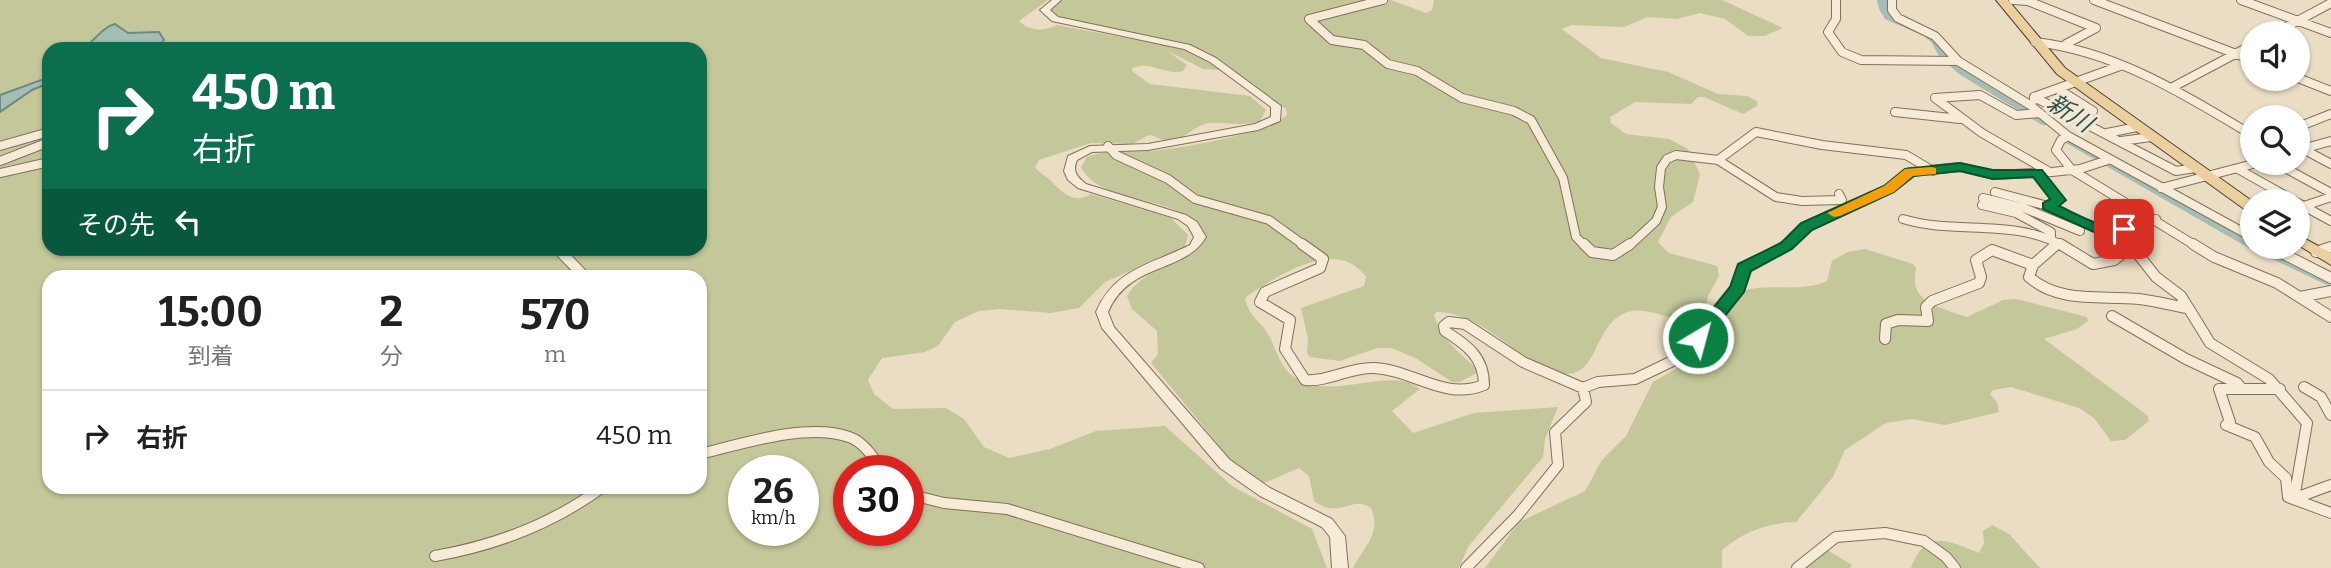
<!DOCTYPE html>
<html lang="ja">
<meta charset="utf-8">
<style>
:root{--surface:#fff;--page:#f2f2f2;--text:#202124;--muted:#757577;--line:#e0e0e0}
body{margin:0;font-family:Bitter,"Noto Sans JP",serif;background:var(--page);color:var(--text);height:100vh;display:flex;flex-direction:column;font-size:26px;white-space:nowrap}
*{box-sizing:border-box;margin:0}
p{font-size:23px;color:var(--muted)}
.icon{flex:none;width:38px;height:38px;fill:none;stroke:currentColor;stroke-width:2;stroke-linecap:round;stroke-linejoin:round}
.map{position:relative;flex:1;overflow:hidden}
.sheet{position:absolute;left:42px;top:270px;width:665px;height:224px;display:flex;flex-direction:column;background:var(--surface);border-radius:21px;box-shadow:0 2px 5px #0004}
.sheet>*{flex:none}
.top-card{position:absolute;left:42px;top:42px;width:665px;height:214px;border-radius:21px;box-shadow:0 2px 5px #0004;background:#0b6e4f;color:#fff;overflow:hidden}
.controls{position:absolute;left:2240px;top:21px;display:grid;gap:14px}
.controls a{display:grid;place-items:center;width:70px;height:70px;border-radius:50%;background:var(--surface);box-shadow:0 2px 5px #0004;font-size:35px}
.speed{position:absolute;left:728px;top:455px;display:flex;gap:14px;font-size:35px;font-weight:700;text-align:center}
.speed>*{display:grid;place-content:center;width:91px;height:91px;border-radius:50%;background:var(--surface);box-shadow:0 2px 5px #0004;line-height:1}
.speed small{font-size:18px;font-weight:400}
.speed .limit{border:10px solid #d22;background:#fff;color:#111}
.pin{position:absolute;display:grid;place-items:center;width:60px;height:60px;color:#fff;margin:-30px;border-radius:14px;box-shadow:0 4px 10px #0006}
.me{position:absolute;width:77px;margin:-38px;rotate:37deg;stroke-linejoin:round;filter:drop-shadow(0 0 5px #0008)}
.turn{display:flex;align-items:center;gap:24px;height:147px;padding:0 35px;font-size:32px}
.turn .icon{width:91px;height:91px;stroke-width:2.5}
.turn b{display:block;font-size:49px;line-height:60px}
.then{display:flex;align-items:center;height:66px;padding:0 35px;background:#0003;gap:14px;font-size:26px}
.eta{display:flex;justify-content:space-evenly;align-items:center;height:119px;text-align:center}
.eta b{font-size:42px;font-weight:700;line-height:49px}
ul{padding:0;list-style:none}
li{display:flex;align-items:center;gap:21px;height:91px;padding:0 35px;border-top:2px solid var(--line)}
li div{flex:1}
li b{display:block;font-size:26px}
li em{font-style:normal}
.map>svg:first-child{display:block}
</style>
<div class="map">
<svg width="2331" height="568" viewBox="0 0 2331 568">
<rect width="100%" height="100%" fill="#eaddc4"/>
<!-- green -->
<path fill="#c3c799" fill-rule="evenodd" d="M0 0H1048L1019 21C1029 31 1045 32 1057 25L1179 48 1223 70 1203 69 1166 50 1187 65 1183 71C1165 76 1151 60 1132 68V71L1150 84 1250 96 1266 110 1260 121C1242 127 1228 122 1210 123 1193 125 1187 139 1169 141 1163 142 1156 135 1149 135L1132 144 1091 143 1039 160 1035 167C1040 174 1047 176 1052 182 1063 193 1075 205 1091 194L1171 218 1188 235 1185 247 1105 282 1079 308 1051 313 999 309 979 311 955 322 938 346 925 352 882 358 868 380 874 394 893 409 946 408 964 419 984 447 1009 458 1050 449 1096 431 1165 426 1232 486 1312 529 1327 568H0V112L32 90 49 83V248H700V49H147L161 44 159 32 128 33 106 27C87 52 78 49 49 49V57L45 60 49 61V82L41 80 0 95ZM49 276H700V486H49ZM744 471H803V530H744ZM849 471H908V530H849Z
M1057 0H1391L1426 13 1432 10 1434 0H1722L1783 28 1764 36H1748L1725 19 1700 13 1677 19 1648 17 1624 27 1572 25 1562 29 1601 58 1668 72 1718 94 1747 96 1757 101V106L1743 114 1704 97H1698L1691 104 1635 102 1610 117 1611 123 1626 134 1669 139 1688 149 1700 174 1693 202 1671 217 1658 242 1669 253 1717 266 1719 276 1708 296 1703 319C1676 329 1648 300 1621 315 1588 334 1601 390 1544 370 1536 367 1529 359 1522 355 1498 337 1468 312 1437 312L1434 315C1442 339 1458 352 1476 368L1477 373 1460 382H1452L1417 359 1392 348H1377L1340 361 1310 357 1307 353 1308 339 1301 308 1364 286 1366 277C1336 235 1277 277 1247 296L1245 300C1252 319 1256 317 1266 331 1276 345 1278 366 1294 377 1333 403 1390 364 1420 389L1392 411 1413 433 1474 413 1558 407 1545 439 1543 457 1468 547 1459 568H1353C1364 547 1382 533 1371 508 1352 494 1340 520 1314 501L1309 476 1299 468 1264 483 1236 466 1151 363 1158 354 1157 331 1132 309 1127 296C1145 266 1184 266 1205 239 1194 192 1103 210 1081 167L1087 157C1107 149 1125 152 1146 151 1177 150 1265 134 1287 115L1286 109 1208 52 1185 43 1057 17 1050 9Z
M1865 249 1913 264 1916 268C1908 303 1940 307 1967 317L2003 300 2016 299 2087 317 2088 321 2077 329 2044 339 2147 415 2149 421 2125 440 2111 441 2094 418 2079 408 2011 387 1993 390 1990 394 1997 402 1999 412 1945 425 1912 419 1886 423 1845 450 1833 477 1796 522C1768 523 1744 531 1722 550V568H1485L1519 522 1585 491 1602 460 1626 436 1653 382 1691 360 1737 293C1765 281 1798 294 1827 281L1832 261 1848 252Z
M1992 525 2009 534 2040 568H1911C1925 528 1949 541 1979 553L1984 544 1983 531Z
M1827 550 1852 565 1850 568H1800Z"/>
<!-- water -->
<path fill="#a5bdb5" stroke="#6d8a82" stroke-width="2" d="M115 24 128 33 159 32 164 40C153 55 101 49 82 49 94 42 102 27 115 24Z
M41 80 49 83 32 90 0 112V95Z"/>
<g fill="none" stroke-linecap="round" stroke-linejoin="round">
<!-- river -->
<path fill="#a5bdb5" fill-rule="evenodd" d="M1877 0H1889L1893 14 1933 31 1941 38 1948 51 1968 68 2052 119V125H2042L1959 74 1939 56 1932 43 1924 36 1885 19 1879 9Z
M2064 132 2252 238V247H2270L2331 276V287L2247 247 2059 139 2057 136Z"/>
<!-- minor-far1 casing -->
<g stroke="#836f5c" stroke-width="10">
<path id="minor-far1" d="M1383 0 1309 19 1332 40 1364 45 1388 64 1417 71 1462 98 1514 111 1531 120 1563 178 1576 237 1585 246
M1836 0V19L1828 32 1842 52 1861 60 1958 61
M1892 0V10L1898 18 1935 36 1958 61 2030 105 2068 136 2252 237
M2013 0 2028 1 2096 28 2066 44
M2094 0 2252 60
M2241 0 2331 33
M2275 33 2331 3
M2035 42C2115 51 2184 94 2252 135
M2298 78 2331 91
M2171 88 2252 45
M2058 89 2093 111 2088 113
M2034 97 2176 171 2195 168
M2034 100V97L2120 66
M1895 112 1960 119
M2040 113 2016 115 1980 95 1935 98 1982 133 2048 171
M2298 127 2331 114
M2107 133 2137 127
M2068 136 2061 140 2056 150 2072 170 2196 246
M2121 141 2151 137
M2252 145 2246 148 2252 153
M0 146 49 132
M1108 146 1116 155 1168 179 1195 199 1269 220 1305 246
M2303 149 2331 164
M2298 150 2331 141
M1718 160 1756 132 1822 145 1906 155 1933 171
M0 161 49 142
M2276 163 2331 193
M2238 169 2295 201
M0 173 49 162
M2037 173 2059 200 2048 206
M2161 188 2257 163
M1995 192 2048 206 2099 229
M1983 198 2024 208 2080 231
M2298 203 2331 221
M1982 205 2016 213 2051 232V239L2057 244 2055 246
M2304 206 2331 197
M1903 219C1955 235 2014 218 2063 246
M1629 246 1656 221 1662 207 1659 187 1661 168 1667 159 1676 155 1718 160 1776 197 1802 201 1842 200 1839 194
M1787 246 1806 226 1889 189 1910 172 1960 167 1993 175 2052 172 2080 169 2108 160
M2126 246 2119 234 2156 219"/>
</g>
<!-- minor casing -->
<g stroke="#836f5c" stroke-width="12">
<path id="minor" d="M1302 244 1323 259 1320 268 1265 292 1260 302 1290 320 1285 349 1305 380C1329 382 1350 367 1374 368 1414 370 1444 401 1484 385 1484 357 1467 345 1445 331L1444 326 1449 322 1465 324 1523 362 1583 388 1598 382 1635 379 1683 356 1738 288 1744 268 1789 244
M1584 244 1592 252 1613 255 1630 244
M2057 244 2033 265 2029 277C2060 304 2101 295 2139 299 2155 301 2171 305 2187 308
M2060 244 2093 264 2114 260 2128 249
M2125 244 2137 253 2156 277 2181 296 2210 343 2269 379 2307 423 2295 493 2300 501
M2193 244 2214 257 2277 283 2331 317
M2270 247 2331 278
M557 248 584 276
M2316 252 2331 247
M2300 297 2331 291
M2112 316 2186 359 2237 383 2242 389
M1885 339 1886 324 1898 320 1928 321 1926 307 1932 301 1979 283 1981 277 1976 260 1992 250 2033 265
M2304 387 2321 397 2331 415
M2280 389H2219L2230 422 2226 425 2255 437 2269 462 2286 478 2288 497 2331 513
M700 454C741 444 808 422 849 437 864 442 874 458 882 471
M908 494 944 503 1007 509 1199 568
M2300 501 2301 496 2331 485
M435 556C498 545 553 524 604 486
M1466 568 1518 515 1558 465 1555 432 1586 402 1583 388
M1797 568 1836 537 1885 533 1924 541 1946 557 1955 568"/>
</g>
<!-- tertiary casing -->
<g stroke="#836f5c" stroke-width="2">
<path id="tertiary" d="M1052 0H1061L1050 10 1058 17 1190 45 1216 58 1281 106 1280 121 1258 130 1148 150 1092 152 1077 160C1072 171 1077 177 1086 184L1186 215 1197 222 1206 237C1184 274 1129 262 1108 312L1114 327 1230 460 1270 488 1332 519 1345 536 1348 568H1332L1330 537 1322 527 1260 496 1220 468 1102 328 1096 312C1114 269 1152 264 1190 245L1194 237 1188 226 1178 219 1078 188 1068 180 1064 171 1068 156 1090 146 1148 144 1255 124 1271 117V107L1210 62 1184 49 1052 21 1040 10Z"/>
</g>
<!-- primary casing -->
<g stroke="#513e30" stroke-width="2">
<path id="primary" d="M1996 0H2008L2065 68 2252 201V212L2247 211 2057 74Z
M2298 235 2331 253V265L2298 245Z"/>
</g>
<!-- minor-far1 -->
<use href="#minor-far1" stroke="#f5ebd6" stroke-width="8"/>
<!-- minor -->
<use href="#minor" stroke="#f5ebd6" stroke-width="10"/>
<!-- tertiary -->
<use href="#tertiary" fill="#f5ebd6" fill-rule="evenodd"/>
<!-- primary -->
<use href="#primary" fill="#eacf9f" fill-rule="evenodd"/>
</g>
<!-- route -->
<path fill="#0b8043" stroke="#07532c" stroke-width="2" d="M1960 163 1993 170H2042L2066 200 2059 206C2079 215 2103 231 2124 225L2131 229 2119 238 2094 232 2043 209V203L2050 199 2033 177 1993 179 1960 171 1914 176 1894 192 1812 230 1792 249 1751 271 1744 292 1704 342H1692L1689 338 1692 334 1730 287 1738 264 1781 243 1801 223 1884 186 1905 169Z"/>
<!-- slow -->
<path fill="#f59e0b" d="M1931 167 1936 168V174L1913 176 1894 192 1840 216 1834 217 1827 213 1884 186 1905 169Z"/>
<g text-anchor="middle" stroke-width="6" stroke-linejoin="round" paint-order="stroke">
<!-- water labels -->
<g font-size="24" font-style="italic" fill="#2f524f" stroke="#f2e8d3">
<text transform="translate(2070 113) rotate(33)" y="8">新川</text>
</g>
</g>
</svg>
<div class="controls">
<a><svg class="icon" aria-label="sound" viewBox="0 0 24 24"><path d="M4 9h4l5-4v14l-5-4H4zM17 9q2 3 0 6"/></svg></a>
<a><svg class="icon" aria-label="search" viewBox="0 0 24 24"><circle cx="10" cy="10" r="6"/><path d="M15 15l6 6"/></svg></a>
<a><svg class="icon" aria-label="layers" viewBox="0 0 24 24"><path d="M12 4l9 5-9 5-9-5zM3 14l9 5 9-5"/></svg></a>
</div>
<div class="speed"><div>26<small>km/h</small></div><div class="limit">30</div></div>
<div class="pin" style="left:2124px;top:229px;background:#d93025"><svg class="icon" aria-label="arrive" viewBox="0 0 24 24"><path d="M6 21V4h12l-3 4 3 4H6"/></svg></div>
<svg class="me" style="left:1698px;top:338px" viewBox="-20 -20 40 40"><circle r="17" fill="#0b8043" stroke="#fff" stroke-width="3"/><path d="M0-11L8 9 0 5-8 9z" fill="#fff"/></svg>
<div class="top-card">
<div class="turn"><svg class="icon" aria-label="right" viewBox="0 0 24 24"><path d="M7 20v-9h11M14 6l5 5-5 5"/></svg><div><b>450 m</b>右折</div></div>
<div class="then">その先<svg class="icon" aria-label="left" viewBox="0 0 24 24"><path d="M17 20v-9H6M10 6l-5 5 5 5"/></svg></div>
</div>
<section class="sheet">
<div class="eta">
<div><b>15:00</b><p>到着</p></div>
<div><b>2</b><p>分</p></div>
<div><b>570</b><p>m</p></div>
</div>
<ul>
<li><svg class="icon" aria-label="right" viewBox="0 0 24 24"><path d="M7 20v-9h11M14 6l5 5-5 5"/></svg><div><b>右折</b></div><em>450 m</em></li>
</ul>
</section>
</div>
